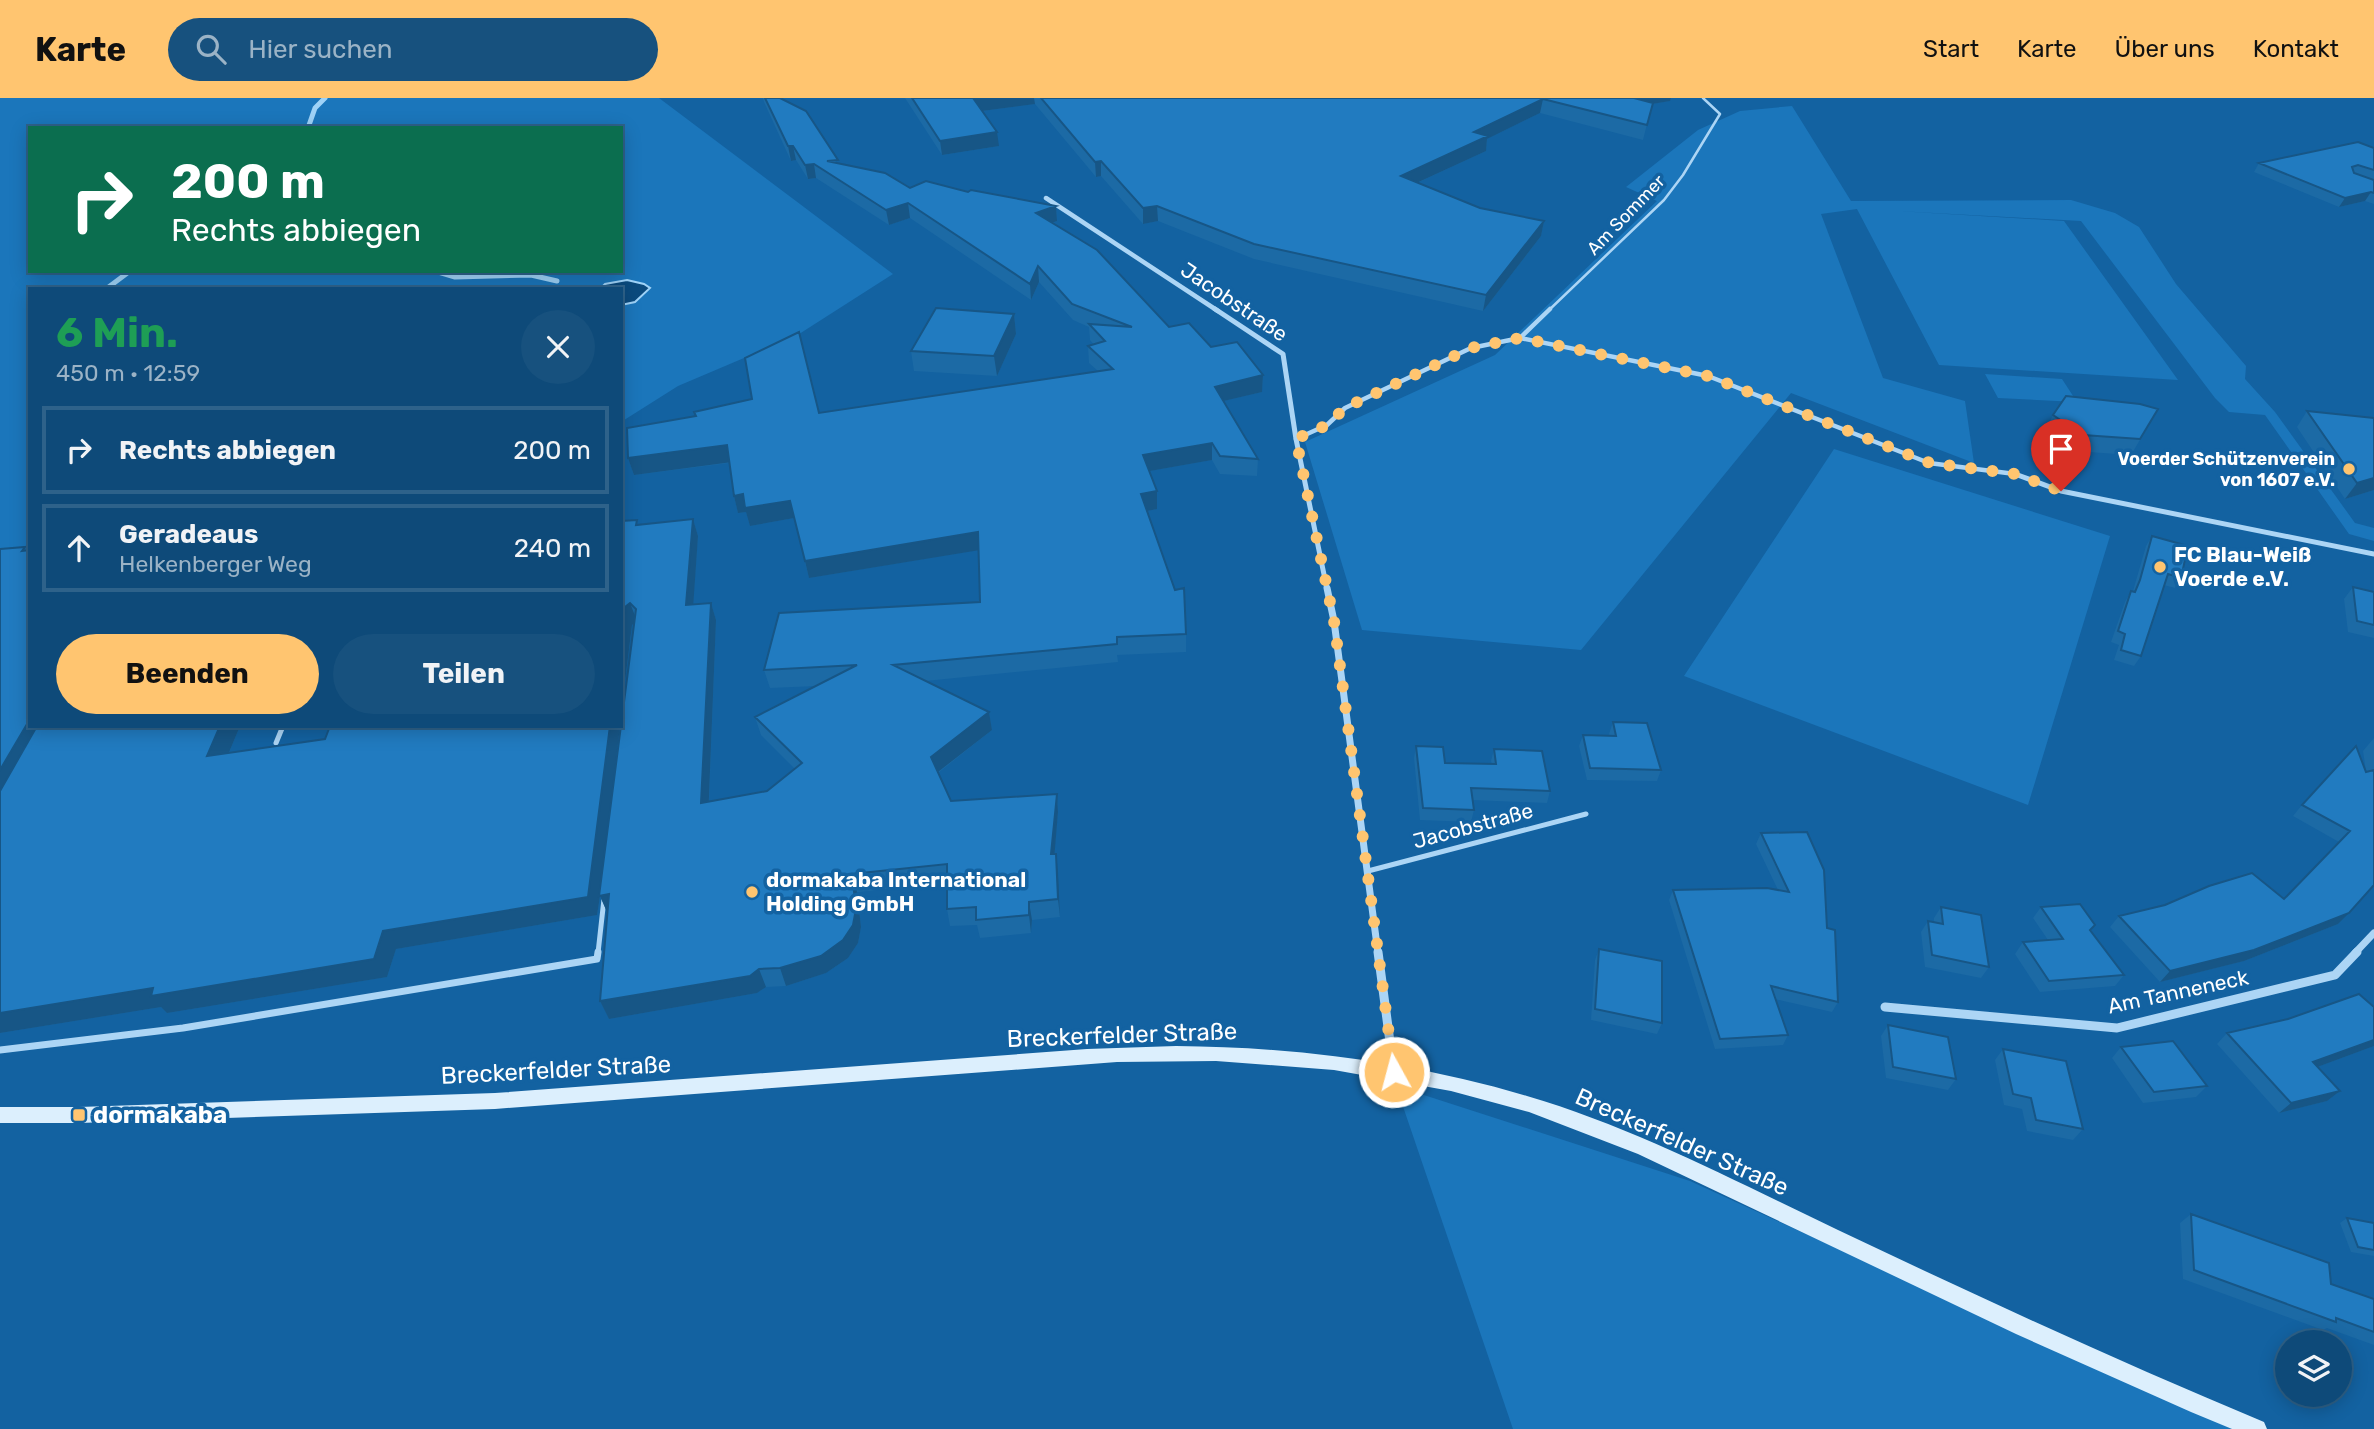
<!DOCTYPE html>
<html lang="de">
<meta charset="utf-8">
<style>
:root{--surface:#0e4a79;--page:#17517e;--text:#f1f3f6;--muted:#9bb3c6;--line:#2e628a;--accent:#ffc570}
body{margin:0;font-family:Rubik,sans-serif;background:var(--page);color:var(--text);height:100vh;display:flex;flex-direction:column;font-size:26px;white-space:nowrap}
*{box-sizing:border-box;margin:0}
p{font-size:23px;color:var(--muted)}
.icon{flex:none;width:38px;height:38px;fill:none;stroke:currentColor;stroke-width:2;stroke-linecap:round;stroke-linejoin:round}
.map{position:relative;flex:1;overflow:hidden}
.drawer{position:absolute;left:28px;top:189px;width:595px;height:441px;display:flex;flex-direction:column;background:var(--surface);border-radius:0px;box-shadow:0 4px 18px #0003,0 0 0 2px var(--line)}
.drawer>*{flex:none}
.hud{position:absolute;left:28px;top:28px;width:595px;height:147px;border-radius:0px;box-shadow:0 4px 18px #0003,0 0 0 2px var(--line);background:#0b6e4f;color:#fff;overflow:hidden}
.tools{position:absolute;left:2275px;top:1232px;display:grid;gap:14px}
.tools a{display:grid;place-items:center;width:77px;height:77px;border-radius:50%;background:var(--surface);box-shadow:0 4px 18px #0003,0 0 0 2px var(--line);font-size:35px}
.pin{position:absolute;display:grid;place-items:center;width:60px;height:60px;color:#fff;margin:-72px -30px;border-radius:50% 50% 50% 0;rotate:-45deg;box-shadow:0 0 7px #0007}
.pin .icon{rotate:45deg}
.me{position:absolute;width:77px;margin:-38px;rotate:353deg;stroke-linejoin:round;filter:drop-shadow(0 0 5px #0008)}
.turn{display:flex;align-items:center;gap:24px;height:147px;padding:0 28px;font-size:32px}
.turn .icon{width:91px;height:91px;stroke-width:2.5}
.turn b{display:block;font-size:49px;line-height:60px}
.round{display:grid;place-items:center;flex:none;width:74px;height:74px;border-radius:37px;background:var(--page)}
.headline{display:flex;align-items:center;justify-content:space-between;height:119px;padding:0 28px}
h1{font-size:42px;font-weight:700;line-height:52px;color:#1e9e55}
.action{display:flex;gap:14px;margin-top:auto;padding:14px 28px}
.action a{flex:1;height:80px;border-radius:42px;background:var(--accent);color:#111;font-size:28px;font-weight:700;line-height:80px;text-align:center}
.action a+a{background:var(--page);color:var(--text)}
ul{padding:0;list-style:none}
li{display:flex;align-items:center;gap:21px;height:88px;margin:0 14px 10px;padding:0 14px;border:4px solid var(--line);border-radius:0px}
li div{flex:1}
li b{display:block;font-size:26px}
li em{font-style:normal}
header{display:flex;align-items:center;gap:42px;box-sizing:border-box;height:98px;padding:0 35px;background:var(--accent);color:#111}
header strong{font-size:33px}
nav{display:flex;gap:38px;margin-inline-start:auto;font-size:24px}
.search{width:490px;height:63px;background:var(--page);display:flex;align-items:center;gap:18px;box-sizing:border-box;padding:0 24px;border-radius:38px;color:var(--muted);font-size:26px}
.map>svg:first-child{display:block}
</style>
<header>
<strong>Karte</strong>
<div class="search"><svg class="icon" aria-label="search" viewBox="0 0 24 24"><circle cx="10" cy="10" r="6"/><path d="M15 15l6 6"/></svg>Hier suchen</div>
<nav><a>Start</a><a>Karte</a><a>Über uns</a><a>Kontakt</a></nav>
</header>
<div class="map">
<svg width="2374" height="1331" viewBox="0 0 2374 1331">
<rect width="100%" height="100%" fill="#1362a1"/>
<!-- green -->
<path fill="#1b76bb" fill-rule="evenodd" d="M0 0H659L893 176 796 238 678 288 621 324V191H30V459L0 462ZM30 30H621V173H30Z
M1792 8 1851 103 2071 102 2115 115 2139 129 2176 186 2246 268 2245 281 2275 314 2355 425 2374 430V443L2349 436 2265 317 2229 314 2215 300 2081 123 1897 113 2064 123 2178 282 1939 267 1857 111 1821 116 1883 280 1965 303 1974 365 1791 295 1581 552 1362 532 1305 344 1495 257 1657 103 1626 89 1698 32 1740 13Z
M1985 276 2062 281 2077 304 1998 300Z
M1834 351 2110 438 2028 707 1684 578Z
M1396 988 1690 1083 2232 1331H1513Z"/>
<!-- water -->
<path fill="#0b4a7d" stroke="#9ed2f7" stroke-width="2" d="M627 182 644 186 650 190 635 204 621 207V191H600L605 186Z"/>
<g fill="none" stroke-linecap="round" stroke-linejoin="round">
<!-- stream -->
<path stroke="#9ed2f7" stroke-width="5" d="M308 30 315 10 325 0
M435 173 455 179 531 177 557 183
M106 191 130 173"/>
<!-- lane-far3 -->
<path stroke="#acd5f5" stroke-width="2.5" d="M1548 213 1664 102 1683 77 1720 16 1703 0"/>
<!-- lane-far2 -->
<path stroke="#acd5f5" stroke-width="4.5" d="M1520 240 1550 211
M1296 341 1327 327 1345 310 1471 250 1520 240 1708 278 1929 365 2015 376"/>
<!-- lane-far1 -->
<path stroke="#acd5f5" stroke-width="5" d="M276 645 283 628
M1368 773 1586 716
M598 855 604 801"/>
<!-- lane -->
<path stroke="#acd5f5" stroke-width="7" d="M0 952 183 930 597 861 598 854"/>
<!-- street-far3 -->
<path stroke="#acd5f5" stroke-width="4.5" d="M1046 100 1218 213"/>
<!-- street-far2 -->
<path stroke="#acd5f5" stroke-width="5" d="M1215 211 1283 256 1296 341 1327 491
M2015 376 2061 393 2374 456"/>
<!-- street-far1 -->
<path stroke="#acd5f5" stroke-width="7" d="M1327 490 1334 523 1378 855
M2355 855 2374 835"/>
<!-- street -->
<path stroke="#acd5f5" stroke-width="9" d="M1378 854 1394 974
M1885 909 2117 930 2335 877 2357 854"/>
<!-- secondary -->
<path fill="#dceffd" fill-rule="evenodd" d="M1176 948C1295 949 1413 964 1527 998 1636 1030 1737 1084 1838 1132 1979 1199 2120 1264 2264 1324L2267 1331H2232L2191 1314 2016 1236 1638 1056 1529 1014 1451 993 1334 972 1216 963 1117 964 495 1011 79 1025H0V1009H79L495 995 1087 951Z"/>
</g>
<!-- wall -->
<path fill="#1c6aa5" d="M763 0H780L838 66 910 90 968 94 1056 108 1057 123 1053 125 1169 229 1211 249 1263 277 1262 294 1223 303 1258 361 1257 378 1220 376 1212 362 1149 373 1157 393V411L1147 413 1186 536V554L1117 557 1118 564 925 583 989 614 992 632 938 675 951 703 1057 696 1058 714 1054 756H1056L1058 774 1060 819 1032 822 1031 835 980 840 977 827 950 828 947 811V785L857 794 861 829 858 845 848 860 826 875 786 888 766 889 757 895 609 921 600 903 607 814 600 798 597 817 396 851 387 879 167 915 161 909 0 935V451L25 449 28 453 30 628H240L229 655 325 641 330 628H620L603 771 634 526 632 527 621 616V423L639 427 693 421 698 438 693 507 711 505 716 522 709 704 767 693 795 671 761 637 755 619 817 588 770 590 764 572 980 504 978 452 809 480 794 420 750 428 746 414 738 415 734 398 729 365 634 377 628 360 819 315 1098 273 1089 265 1088 248 1094 247 1090 242 1089 229 1073 222 1039 184 1031 202 910 120 889 127 816 80 808 81 796 62 791 63 764 4Z
M905 0H1671L1670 3 1652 6 1643 42 1540 15 1487 41 1486 53 1417 85 1480 110 1544 123 1541 138 1483 213 1254 161 1158 123 1143 126 1101 78 1096 79 1035 6 982 13 999 48 942 57Z
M2374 50V106L2365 103 2339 109 2254 74 2259 65Z
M1014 216 1016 236 997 278 914 273 911 253Z
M2158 311 2131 357 2075 353 2045 333 2053 317Z
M2307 313 2374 320V392L2345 401 2297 329Z
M2152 438 2181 480 2175 490 2164 487 2141 558 2134 568 2114 562 2119 547 2111 544 2125 504 2131 493H2133L2146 448Z
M2353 489 2374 494V540L2348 534 2344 501Z
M1613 624 1661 672 1657 683 1587 682 1579 648 1583 637 1610 638 1609 636Z
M2374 640V787L2338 826 2244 863 2160 884 2110 829 2119 818 2284 801 2339 744 2293 718 2302 707 2366 673 2363 653Z
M1416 648 1445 665 1492 666 1491 663 1494 651 1550 693 1547 705 1472 702 1474 712 1471 724 1420 722 1414 660Z
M1761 735 1827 830 1838 904 1832 914 1775 901 1788 937 1783 947 1715 951 1669 802 1673 792H1778L1756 746Z
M1941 809 1989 869 1981 880 1925 869 1921 834 1928 823 1934 824V820Z
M2041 809 2095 827 2091 833 2124 877 2115 888 2040 894 2015 856 2023 844 2048 842 2033 820Z
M1599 851 1662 925 1657 936 1591 922 1595 862Z
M2374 909V948L2317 969 2340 993 2327 1003 2279 1015 2217 946 2227 935Z
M1888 927 1956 981 1948 992 1886 980 1881 938Z
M2121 949 2207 988 2196 999 2143 1005 2112 960Z
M2003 951 2083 1031 2073 1042 2027 1033 2022 1011 2004 1007 1995 962Z
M2191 1116 2331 1186 2374 1201V1247L2327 1230 2323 1232 2183 1181 2180 1125Z
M2347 1120 2374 1125V1158L2351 1154 2340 1125Z"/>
<!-- shaded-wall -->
<path fill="#175686" d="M972 0H1034L1035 6 974 14Z
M1624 0H1671L1670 3 1652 6 1643 42 1652 6Z
M1543 1 1540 15 1487 41 1486 53 1399 93 1401 78 1474 34Z
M997 34 999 48 942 57 940 43Z
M788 48H793L796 62 791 63Z
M1101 63V78L1096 79 1095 64Z
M814 66 816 80 808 81 805 67Z
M2371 94 2365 103 2339 109 2345 100Z
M908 105 910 120 889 127 886 112Z
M1056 108 1057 123 1037 130 1036 115Z
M1157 108 1158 123 1143 126V110Z
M1544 123 1541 138 1483 213 1486 197Z
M1038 168 1039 184 1031 202 1030 186Z
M1014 216 1016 236 997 278 994 258Z
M1263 277 1262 294 1215 305V289Z
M1212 345V362L1144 374 1143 357Z
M727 347 732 364 634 377 628 360Z
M2374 380V392L2345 401 2357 385Z
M1157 393V411L1142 414 1141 396Z
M743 396 790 403 794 420 750 428 746 414 738 415 734 398Z
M693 421 698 438 692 525 686 507Z
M978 434 980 452 809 480 805 463Z
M630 505 637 523 632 527 621 616V540L625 509Z
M711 505 716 522 708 723 701 705Z
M989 614 992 632 934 677 931 659Z
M30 621V628H51L0 718V672Z
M220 628H240L220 676 207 658Z
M610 628H620L600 798 609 796 608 816 600 798 597 817 396 851 387 879 167 915 161 909 0 935V915L383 833Z
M1057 696 1058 714 1053 774 1051 756Z
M1056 756 1058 774 1060 819 1058 801Z
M852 776 857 794 861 829 858 845 848 860 826 875 786 888 780 870Z
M1029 804 1032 822 1031 835 1029 817Z
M2349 815 2338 826 2244 863 2160 884 2170 873Z
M759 871 766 889 757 895 609 921 600 903Z
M2374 942V948L2301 975 2313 964Z
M2340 993 2327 1003 2279 1015 2291 1005Z"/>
<!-- building -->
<path fill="#217bc0" stroke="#175686" stroke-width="2" d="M765 0H780L806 13 838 62 827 63 885 75 910 90 926 83 968 94 971 92 1056 108 1036 115 1097 152 1169 229 1189 225 1211 249 1237 244 1263 277 1215 289 1258 361 1220 358 1212 345 1143 357 1157 393 1141 396 1175 492 1184 490 1186 536 1117 539V546L893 567 989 614 931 659 951 703 1057 696 1051 756H1056L1058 801 1029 804V817L976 822V809L947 811V766L852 776 856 811 853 827 843 842 821 858 780 870 759 871 750 878 600 903 609 796 599 798 636 511 630 505 625 509 621 540V423L637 422 636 427 693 421 686 507 711 505 701 705 767 693 802 665 755 619 857 567 764 572 779 515 980 504 978 434 805 463 790 403 745 410 743 396 734 398 727 347 628 360 627 330 696 318 694 314 752 301 745 260 799 234 819 315 1113 271 1088 248 1105 243 1089 226 1132 229 1072 206 1038 168 1030 186 908 105 886 112 814 66 805 67 793 48H788Z
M912 0H973L997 34 940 43Z
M1041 0H1634L1653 5 1647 27 1543 1 1474 34 1488 38 1401 78 1480 110 1544 123 1486 197 1254 146 1157 108 1143 110 1101 63 1095 64Z
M2358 44 2374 50V72L2358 67 2352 69 2354 75 2374 82V95L2371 94 2345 100 2259 65Z
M936 210 1014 216 994 258 911 253Z
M2066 298 2140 306 2158 311 2140 341 2083 337 2053 317Z
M2307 313 2374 320V380L2357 385Z
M2152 438 2188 448 2181 480 2168 476 2141 558 2121 552 2125 536 2118 533 2131 493 2135 494 2140 482Z
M25 449 22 453 30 452V621L0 672V451Z
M2353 489 2374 494V527L2357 523Z
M1613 624 1647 625 1661 672 1590 670 1583 637 1616 638Z
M37 628H220L207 658 325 641 330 628H610L588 799 383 833 374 861 151 898 153 890 0 915V693Z
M1416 648 1443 649 1445 665 1496 666 1494 651 1542 653 1550 693 1471 690 1474 712 1423 710Z
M2356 648 2366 674 2374 672V787L2349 815 2254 852 2170 873 2119 818 2165 807 2209 788 2252 775 2284 801 2350 733 2302 707Z
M1807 734 1824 772 1827 830 1835 832 1838 904 1771 888 1788 937 1720 941 1673 792 1767 790 1789 794 1761 735Z
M2080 806 2095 827 2090 832 2124 877 2049 883 2023 844 2063 841 2041 809Z
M1941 809 1981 817 1989 869 1932 857 1928 823 1943 826Z
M1599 851 1662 863V925L1595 911Z
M2359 896 2374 909V942L2313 964 2340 993 2291 1005 2227 935 2288 921Z
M1888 927 1948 939 1956 981 1893 969Z
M2173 943 2207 988 2154 994 2121 949Z
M2003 951 2066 963 2083 1031 2036 1022 2031 1000 2013 996Z
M2191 1116 2329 1165 2331 1186 2374 1201V1234L2336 1220V1224L2194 1172Z
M2347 1120 2374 1125V1152L2358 1149Z"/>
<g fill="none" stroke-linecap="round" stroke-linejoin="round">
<!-- route -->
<path stroke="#ffc570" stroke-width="12" stroke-dasharray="0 21.6" d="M1394 974 1334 523 1296 341 1327 327 1345 310 1471 250 1520 240 1708 278 1930 365 2015 376 2061 393"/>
</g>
<!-- markers -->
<g fill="#ffc570" stroke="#1362a1" stroke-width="2.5">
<circle cx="2349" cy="371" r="7"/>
<circle cx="2160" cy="469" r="7"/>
<circle cx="752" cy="794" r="7"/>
<rect x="72" y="1010" width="14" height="14" rx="3.5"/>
</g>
<g text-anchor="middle" stroke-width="7" stroke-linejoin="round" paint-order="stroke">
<!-- far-street labels -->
<g font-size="18" fill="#fff" stroke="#1362a1">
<text transform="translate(1626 117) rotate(-46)" y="6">Am Sommer</text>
</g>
<!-- far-poi labels -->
<g font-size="18" font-weight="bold" fill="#fff" stroke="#1362a1" text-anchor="end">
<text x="2335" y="367">Voerder Schützenverein<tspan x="2335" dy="21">von 1607 e.V.</tspan></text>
</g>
<!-- street labels -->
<g font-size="21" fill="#fff" stroke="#1362a1">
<text transform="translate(1234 204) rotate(34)" y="7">Jacobstraße</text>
<text transform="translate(1473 728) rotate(-15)" y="7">Jacobstraße</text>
<text transform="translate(2178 894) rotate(-12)" y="7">Am Tanneneck</text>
</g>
<!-- poi labels -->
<g font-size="21" font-weight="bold" fill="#fff" stroke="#1362a1" text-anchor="start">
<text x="2174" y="464">FC Blau-Weiß<tspan x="2174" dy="24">Voerde e.V.</tspan></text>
<text x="766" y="789">dormakaba International<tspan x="766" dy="24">Holding GmbH</tspan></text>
</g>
<!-- near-street labels -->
<g font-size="24" fill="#fff" stroke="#1362a1">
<text transform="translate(1122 937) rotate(-2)" y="8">Breckerfelder Straße</text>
<text transform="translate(556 972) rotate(-3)" y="8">Breckerfelder Straße</text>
<text transform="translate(1682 1044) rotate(24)" y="8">Breckerfelder Straße</text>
</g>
<!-- near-poi labels -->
<g font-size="24" font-weight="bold" fill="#fff" stroke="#1362a1" text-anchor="start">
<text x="93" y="1025">dormakaba</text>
</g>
</g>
</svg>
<div class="tools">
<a><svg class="icon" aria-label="layers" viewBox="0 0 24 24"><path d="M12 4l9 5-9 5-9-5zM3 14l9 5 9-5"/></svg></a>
</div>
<div class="pin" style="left:2061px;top:393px;background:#d93025"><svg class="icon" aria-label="arrive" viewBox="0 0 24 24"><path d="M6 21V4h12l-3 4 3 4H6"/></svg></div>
<svg class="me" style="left:1394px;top:974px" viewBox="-20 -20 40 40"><circle r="17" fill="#ffc570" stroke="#fff" stroke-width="3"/><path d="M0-11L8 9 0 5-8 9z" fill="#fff"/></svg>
<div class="hud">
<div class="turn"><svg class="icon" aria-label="right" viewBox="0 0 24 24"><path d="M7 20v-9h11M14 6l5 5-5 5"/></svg><div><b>200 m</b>Rechts abbiegen</div></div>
</div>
<section class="drawer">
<div class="headline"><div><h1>6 Min.</h1><p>450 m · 12:59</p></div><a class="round"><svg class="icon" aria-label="close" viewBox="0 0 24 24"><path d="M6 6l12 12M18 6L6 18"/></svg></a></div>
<ul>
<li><svg class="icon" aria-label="right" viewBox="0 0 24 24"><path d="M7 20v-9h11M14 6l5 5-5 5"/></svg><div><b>Rechts abbiegen</b></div><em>200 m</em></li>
<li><svg class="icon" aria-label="ahead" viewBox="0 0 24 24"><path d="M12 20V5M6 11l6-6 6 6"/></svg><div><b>Geradeaus</b><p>Helkenberger Weg</p></div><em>240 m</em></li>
</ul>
<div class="action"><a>Beenden</a><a>Teilen</a></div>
</section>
</div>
